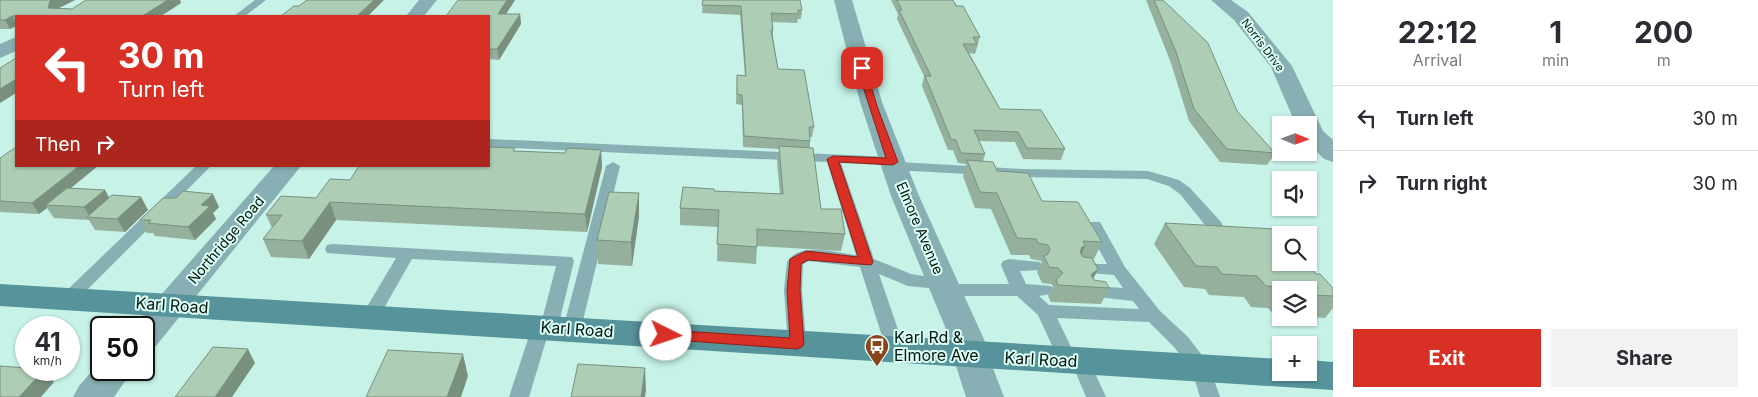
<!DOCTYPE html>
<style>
:root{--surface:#fff;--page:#f2f2f3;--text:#2b2b33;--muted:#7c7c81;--line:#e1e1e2;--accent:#d93025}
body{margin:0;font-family:Inter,sans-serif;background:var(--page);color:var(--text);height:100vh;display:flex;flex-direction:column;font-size:19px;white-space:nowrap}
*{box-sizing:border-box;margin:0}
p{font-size:16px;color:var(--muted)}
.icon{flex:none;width:28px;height:28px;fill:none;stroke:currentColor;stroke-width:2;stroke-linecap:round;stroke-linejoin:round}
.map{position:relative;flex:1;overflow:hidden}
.side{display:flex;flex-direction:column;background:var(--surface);width:425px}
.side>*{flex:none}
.banner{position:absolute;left:15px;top:15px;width:475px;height:152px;border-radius:0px;box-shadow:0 1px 4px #0004;background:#d93025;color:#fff;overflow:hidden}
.needle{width:32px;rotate:91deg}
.tools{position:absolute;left:1272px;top:116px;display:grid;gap:10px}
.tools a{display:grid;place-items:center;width:45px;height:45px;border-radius:0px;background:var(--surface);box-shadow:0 1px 4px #0004;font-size:25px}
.speed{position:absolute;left:15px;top:316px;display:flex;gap:10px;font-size:25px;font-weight:700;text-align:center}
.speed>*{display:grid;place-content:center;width:65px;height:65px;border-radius:50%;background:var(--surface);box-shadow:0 1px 4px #0004;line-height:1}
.speed small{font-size:12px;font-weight:400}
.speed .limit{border:2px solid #111;border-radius:8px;background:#fff;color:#111}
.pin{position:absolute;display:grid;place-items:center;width:42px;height:42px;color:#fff;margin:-21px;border-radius:10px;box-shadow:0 2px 8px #0006}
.me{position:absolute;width:55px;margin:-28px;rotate:94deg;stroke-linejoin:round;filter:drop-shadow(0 0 4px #0008)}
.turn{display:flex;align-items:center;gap:18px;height:105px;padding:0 20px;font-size:22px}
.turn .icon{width:65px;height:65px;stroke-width:2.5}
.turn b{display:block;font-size:35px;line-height:42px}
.then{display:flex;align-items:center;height:48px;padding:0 20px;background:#0003;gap:10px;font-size:19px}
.eta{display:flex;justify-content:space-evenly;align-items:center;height:85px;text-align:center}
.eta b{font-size:30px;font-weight:700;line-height:35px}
.primary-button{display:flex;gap:10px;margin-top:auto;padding:10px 20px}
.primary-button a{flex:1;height:58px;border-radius:0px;background:var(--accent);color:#fff;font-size:20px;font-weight:700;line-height:58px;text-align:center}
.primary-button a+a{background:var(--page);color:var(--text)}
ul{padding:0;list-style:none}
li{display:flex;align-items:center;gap:15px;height:65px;padding:0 20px;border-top:1px solid var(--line)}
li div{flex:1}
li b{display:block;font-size:19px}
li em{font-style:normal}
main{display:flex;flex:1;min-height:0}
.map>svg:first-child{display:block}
</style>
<main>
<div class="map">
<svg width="1333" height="397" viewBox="0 0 1333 397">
<rect width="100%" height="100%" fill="#c6f2e7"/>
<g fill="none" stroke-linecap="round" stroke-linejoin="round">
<!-- lane -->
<path fill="#88afb3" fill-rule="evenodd" d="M255 0H266L245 16H234Z
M489 139 893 157 898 158 899 162 1023 169 1148 171 1179 180 1190 188 1221 222 1223 226 1221 230H1209L1180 194 1169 186 1147 179 1023 177 894 170 889 169 888 165 841 163 874 259 911 274 949 280 952 284H1009L1001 265 1003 261 1009 259 1040 262 1042 266 1040 270 1020 271 1026 284 1051 286 1054 290 1051 294 1039 296 1049 305 1139 309 1133 301 1088 296 1085 292 1088 288 1094 286 1123 288 1114 275 1076 272 1074 268 1076 264H1107L1086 226 1088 222H1100L1125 267 1160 311 1188 337 1208 363 1220 397H1200L1192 371 1174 347 1149 322 1057 318 1075 355 1080 353 1087 356 1106 397H1086L1073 366 1061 365 1038 315 1017 296H946L940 294 938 289 908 286 879 274 905 350 902 355 895 357 888 355 860 267 809 261 803 264 802 290 806 344 804 349 797 351 790 349 788 344 784 290 787 262C800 241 836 253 856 255L827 162 489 147Z
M613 162 620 166 581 329 579 334 572 336 565 334 563 329 606 166Z
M196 166H211L74 303 68 305 62 303 59 299 62 295Z
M333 244 572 257 574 261 558 327 556 332 548 334 529 397H509L532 327 534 322 542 320 556 266 412 259 376 322 370 324 364 322 361 317 396 258 327 253 325 249 327 245Z"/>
<!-- street -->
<path fill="#88afb3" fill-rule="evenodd" d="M419 0H437L424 16H406Z
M834 0H852L882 102 919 196 987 346 991 363 1004 397H966L955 363 953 346 891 196 860 102Z
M1211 0H1231L1248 12 1292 66 1323 131 1333 140V162L1324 159 1309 144V125H1296L1271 67 1234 20Z
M16 37V51L0 58V44Z
M274 166H301L156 346 144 350V328H132Z
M101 361V370H133L114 397H73L79 386Z"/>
<!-- secondary -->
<path fill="#56939a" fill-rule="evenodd" d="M0 284 1281 359V372H1309V360L1333 362V390L0 306Z"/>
</g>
<!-- wall -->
<path fill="#95b09c" d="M0 0H75L59 8 72 9 86 0H180L181 3 161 16H16V26L10 29H0Z
M515 0 506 14H520L521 24 499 60 489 59V16Z
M703 0 802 10 801 19H798L797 23 772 22 773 30V37L778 69 814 127 812 137H810V147L821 209 845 234 841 251 757 246 756 264 717 261 718 227 680 225V208L714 191 780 194 777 162 779 149 743 147 742 105 736 104 737 75 745 76 740 15 702 13Z
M891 0H953L980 37 975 54 969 53 1000 109 1065 149 1061 160 1023 159 1015 142 979 141 985 154 983 161 997 171 1042 201 1102 242 1094 259H1093L1098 269 1093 279 1094 280 1109 288 1101 304 1051 302 1048 296 1053 286 1051 284 1042 283 1037 272 1042 261 1031 259 1029 255H1011L991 209 975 208 963 176 966 164 958 163 953 150H948L922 86 924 76 897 19 898 14Z
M1146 0H1163L1237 111 1275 153 1267 165 1220 162 1189 121 1171 63Z
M601 150 602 167 587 232 336 220 309 259 271 257 263 239 272 228 266 215 316 198 350 180 515 151 565 153Z
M0 158 72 188 105 190 109 198 141 197 148 210 125 232 95 230 89 220 54 218 47 208 39 214 0 212Z
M639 193V216L632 266 598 264 597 240Z
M219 207 213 213 216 219 195 240 155 236 153 233H147L140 220Z
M1165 223 1316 274 1333 288V308L1325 318 1309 317V290H1281V316H1275L1268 308 1251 307 1244 297 1209 295 1205 289 1184 287 1154 244Z"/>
<!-- shaded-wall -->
<path fill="#79907f" d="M53 0H75L55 10 48 8 50 1Z
M168 0H180L181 3 161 16H144V15Z
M374 0H384L368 16H357Z
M507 0H515L500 23 498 14Z
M520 14 521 24 499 60 497 49Z
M12 16 16 24V26L10 29 5 20Z
M16 79V93L0 103V89Z
M601 150 602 167 587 232 585 214Z
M79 166H98L50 205H46L47 208 39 214 32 203Z
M105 190 112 203 90 217 84 207Z
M639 193V216L632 266 631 242Z
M213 194 219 207 213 213 216 219 195 240 188 227 201 205Z
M141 197 148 210 125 232 117 219Z
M330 202 336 220 309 259 302 241Z
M1085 246 1078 262 1074 263 1082 247Z
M1098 269 1090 285 1091 275Z
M248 349 255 363 232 397H215Z
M463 354 468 376 461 397H447Z
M645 368 646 390 645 397H641Z
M44 370H45L54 382 41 397H19Z"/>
<!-- building -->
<path fill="#adcdb5" stroke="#79907f" d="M0 0H53L50 1 48 8 72 9 86 0H168L144 15 150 16H12L5 20H0Z
M307 0H374L357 16H281L294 6H299Z
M458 0H507L498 14H520L497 49H489V16H446Z
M703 0H800L802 10H798V14L771 13 773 30H771L778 69 804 70 814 127H809L810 141 744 136 742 95 737 94V75L746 76 741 6 702 5Z
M897 0H953L956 6H963L980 37H973L977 44H963L1000 109 1041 110 1065 149 1027 148 1018 132 974 130 985 154 961 153 956 140 951 139 925 76H931L899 10H902Z
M1154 0H1163L1208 43 1237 111 1275 153 1227 149 1194 109 1176 52Z
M16 58V79L0 89V68Z
M779 146 813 148 821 209H841L845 234 757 229V247L717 244 719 210 680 208 683 187 714 189V191L783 194Z
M16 147V166H79L32 203 0 201V158Z
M489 147 515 148 513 151 565 153 567 148 601 150 585 214 330 202 302 241 263 239 282 215H266L281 196 316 198 330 179 350 180 359 166H489Z
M967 160 993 162 997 171 1028 173 1042 201 1078 202 1102 242 1083 241 1085 246 1082 247 1080 252 1083 257 1092 258 1098 269 1091 275 1094 280 1106 282 1109 288 1058 285 1056 280 1063 273 1058 268 1049 267 1044 256 1048 254 1050 250 1048 245 1038 243 1036 239 1017 238 997 193 980 192Z
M67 188 105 190 84 207 46 205Z
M183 191 213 194 201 205 210 206 188 227 148 223 151 220H140L163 198H176Z
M609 192 639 193 631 242 597 240Z
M112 195 141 197 117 219 87 217Z
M1165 223 1275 229 1281 236V262H1306L1316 274H1320L1333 288V296L1309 295V290H1286L1283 287 1266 286 1257 276 1222 274 1217 267 1196 266Z
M213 347 248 349 215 397H175Z
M388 350 463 354 447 397H366Z
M578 364 645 368 641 397H571Z
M0 366 26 368V370H44L19 397H0Z"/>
<!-- route -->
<path fill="#d93025" stroke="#8d1f18" d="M862 65 866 68 877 106 898 162 893 165 839 162 873 262 871 265 808 260 801 264 800 290 804 344 802 347 797 349 661 339 659 335 661 331 666 330 790 338 787 290 790 259 806 251 858 257 827 159 833 156 886 158 857 68Z"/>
<!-- icons -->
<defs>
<g id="bus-pin" transform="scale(1.25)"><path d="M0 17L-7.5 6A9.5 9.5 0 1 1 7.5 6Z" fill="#89441a" stroke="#dafdf4"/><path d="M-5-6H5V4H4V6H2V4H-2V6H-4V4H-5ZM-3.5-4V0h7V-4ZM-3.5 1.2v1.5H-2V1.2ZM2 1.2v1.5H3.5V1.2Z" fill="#fff"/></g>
</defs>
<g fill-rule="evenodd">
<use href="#bus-pin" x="877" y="346"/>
</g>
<g text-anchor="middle" stroke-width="4" stroke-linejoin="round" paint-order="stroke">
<!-- far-street labels -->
<g font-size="11" fill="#041310" stroke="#dafdf4">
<text transform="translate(1263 45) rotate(53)" y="4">Norris Drive</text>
</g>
<!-- street labels -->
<g font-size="14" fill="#041310" stroke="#dafdf4">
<text transform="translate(920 228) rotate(67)" y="5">Elmore Avenue</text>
<text transform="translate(226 240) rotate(-50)" y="5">Northridge Road</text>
</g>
<!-- near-street labels -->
<g font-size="16" fill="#041310" stroke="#dafdf4">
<text transform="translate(172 305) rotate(4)" y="6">Karl Road</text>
<text transform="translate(577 329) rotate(4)" y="6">Karl Road</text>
<text transform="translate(1041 359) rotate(3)" y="6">Karl Road</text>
</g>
<!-- near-poi labels -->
<g font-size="16" fill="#041310" stroke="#dafdf4" text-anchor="start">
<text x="894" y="343">Karl Rd &amp;<tspan x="894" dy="18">Elmore Ave</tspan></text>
</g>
</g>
</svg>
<div class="tools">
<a><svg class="needle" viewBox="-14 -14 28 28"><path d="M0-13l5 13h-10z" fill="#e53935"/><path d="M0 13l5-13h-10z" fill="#7c7c81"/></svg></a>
<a><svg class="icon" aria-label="sound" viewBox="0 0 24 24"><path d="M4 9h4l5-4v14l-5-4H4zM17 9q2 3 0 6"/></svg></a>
<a><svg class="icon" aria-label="search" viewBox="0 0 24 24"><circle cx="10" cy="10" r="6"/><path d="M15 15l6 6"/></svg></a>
<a><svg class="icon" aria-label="layers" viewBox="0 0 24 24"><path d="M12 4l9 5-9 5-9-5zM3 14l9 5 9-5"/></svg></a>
<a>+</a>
</div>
<div class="speed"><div>41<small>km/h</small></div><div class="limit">50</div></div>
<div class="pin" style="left:862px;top:68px;background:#d93025"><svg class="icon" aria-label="arrive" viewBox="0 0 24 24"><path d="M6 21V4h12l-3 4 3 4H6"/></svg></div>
<svg class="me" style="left:666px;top:335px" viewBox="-20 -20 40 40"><circle r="19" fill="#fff"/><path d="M0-13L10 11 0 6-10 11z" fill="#d93025"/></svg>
<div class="banner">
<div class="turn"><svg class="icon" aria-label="left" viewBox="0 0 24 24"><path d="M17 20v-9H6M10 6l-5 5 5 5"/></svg><div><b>30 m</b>Turn left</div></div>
<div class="then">Then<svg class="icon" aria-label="right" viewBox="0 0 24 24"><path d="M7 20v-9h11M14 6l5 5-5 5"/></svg></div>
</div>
</div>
<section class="side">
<div class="eta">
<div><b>22:12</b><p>Arrival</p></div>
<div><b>1</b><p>min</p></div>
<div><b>200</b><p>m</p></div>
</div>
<ul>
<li><svg class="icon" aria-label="left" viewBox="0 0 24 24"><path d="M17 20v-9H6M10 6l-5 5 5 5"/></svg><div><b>Turn left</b></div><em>30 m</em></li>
<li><svg class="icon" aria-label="right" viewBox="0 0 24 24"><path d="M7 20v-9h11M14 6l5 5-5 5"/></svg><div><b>Turn right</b></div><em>30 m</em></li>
</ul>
<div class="primary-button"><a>Exit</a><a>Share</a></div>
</section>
</main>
